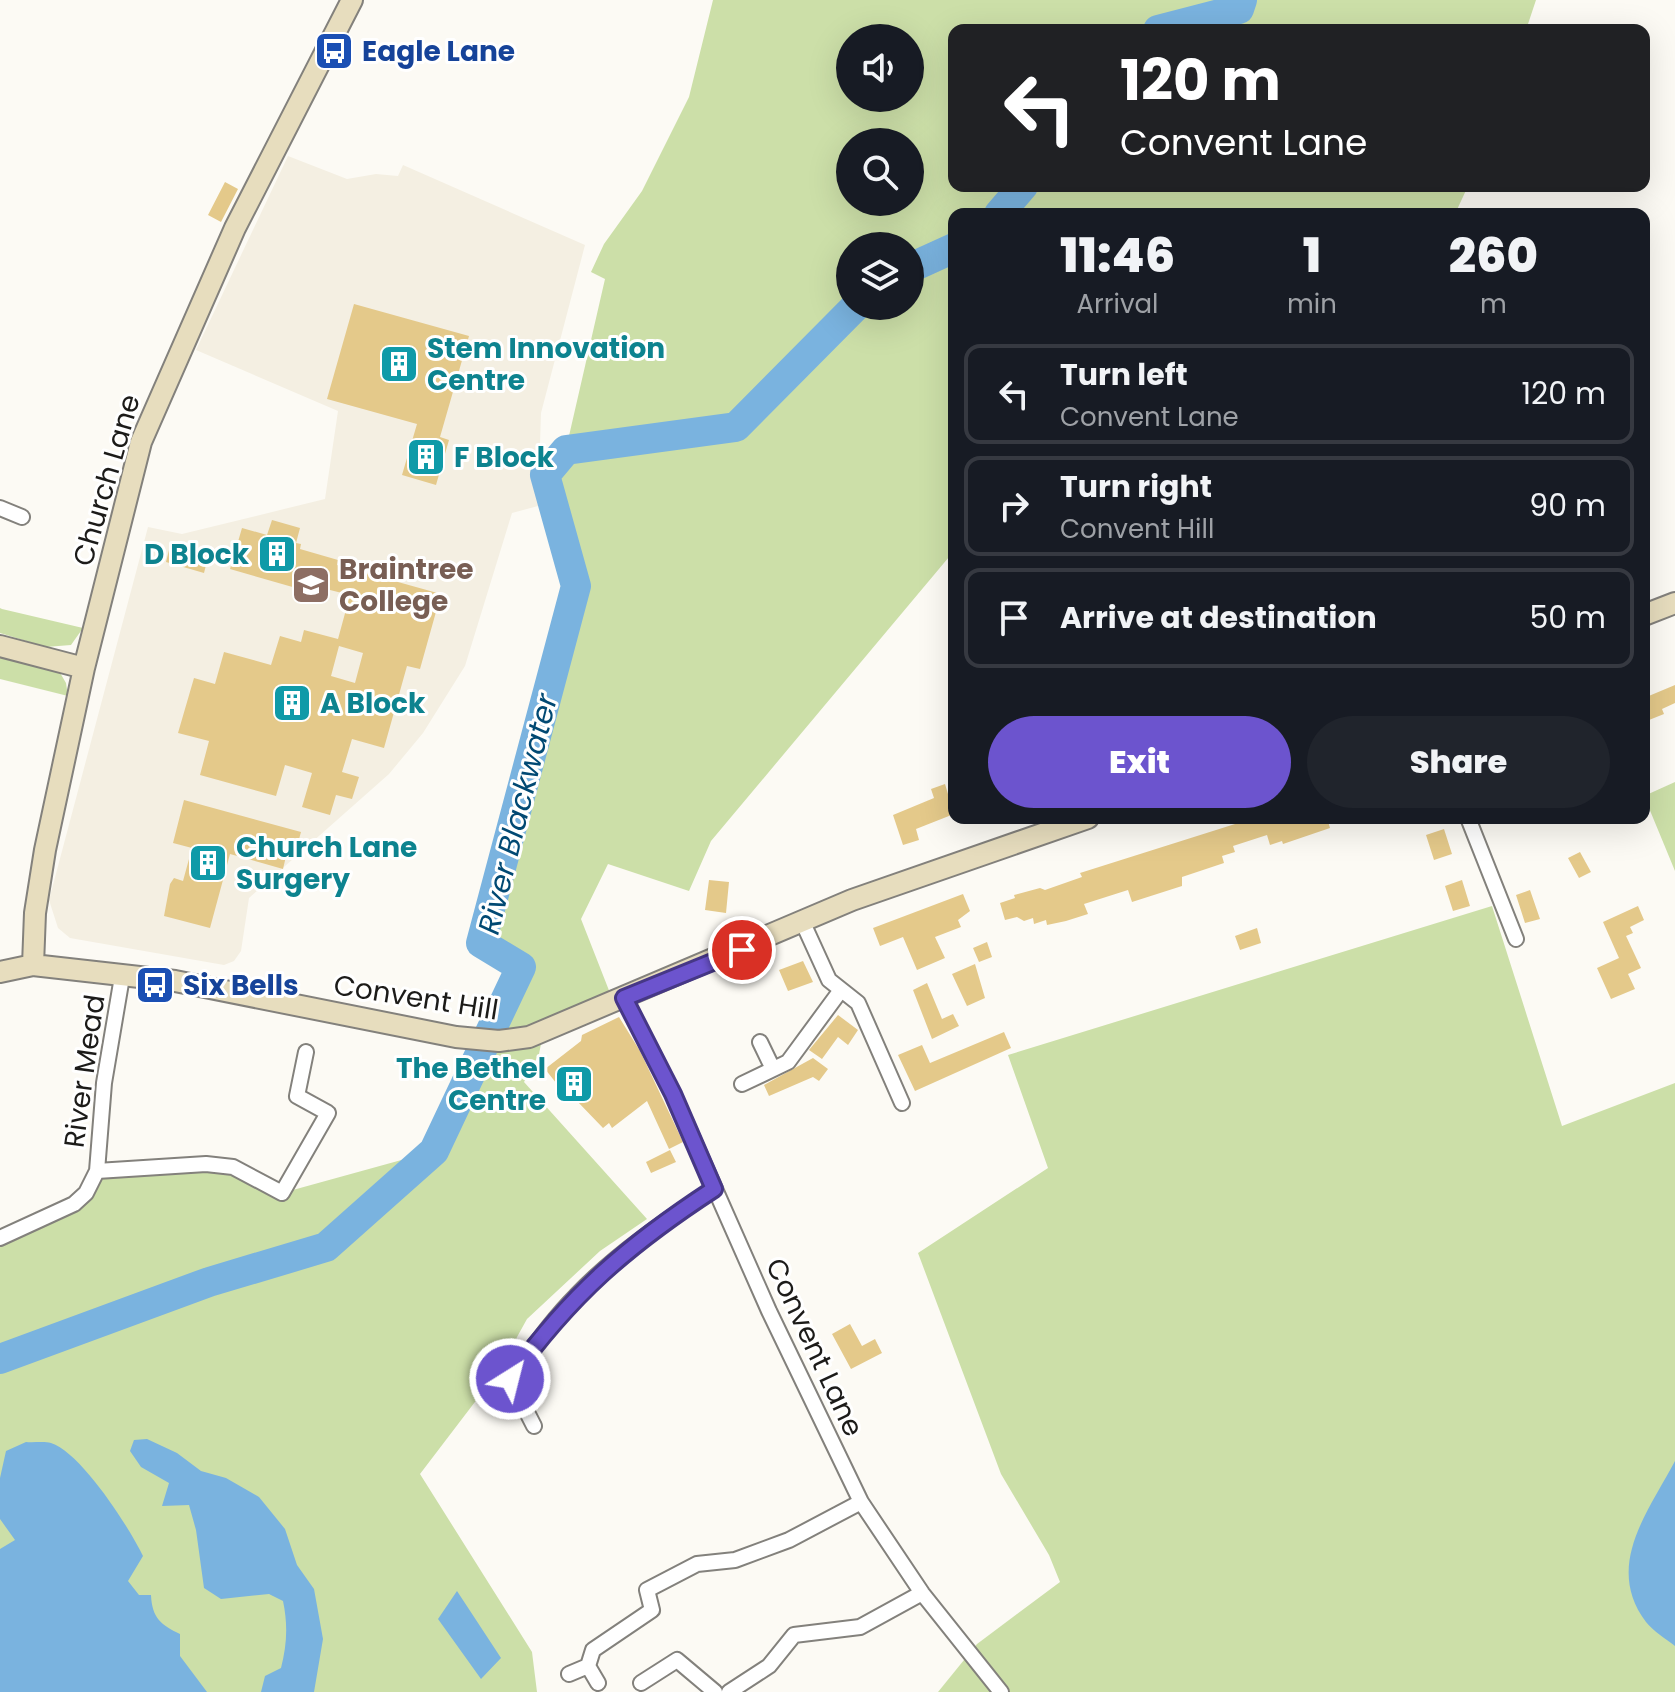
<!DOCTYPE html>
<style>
:root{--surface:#171b24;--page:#20242c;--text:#f1f3f6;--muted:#9ea1a6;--line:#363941;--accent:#6c54ce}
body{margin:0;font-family:Poppins,sans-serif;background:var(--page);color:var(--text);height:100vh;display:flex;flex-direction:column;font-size:30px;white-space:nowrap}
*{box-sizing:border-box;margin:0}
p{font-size:26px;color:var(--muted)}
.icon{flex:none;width:44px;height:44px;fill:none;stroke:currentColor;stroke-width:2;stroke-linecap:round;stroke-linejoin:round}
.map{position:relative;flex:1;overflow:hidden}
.sheet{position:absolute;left:948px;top:208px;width:702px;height:616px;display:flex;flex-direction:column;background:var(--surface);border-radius:16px;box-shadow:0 8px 32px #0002}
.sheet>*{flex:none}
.guide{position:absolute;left:948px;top:24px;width:702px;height:168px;border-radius:16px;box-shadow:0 8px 32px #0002;background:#202124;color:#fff;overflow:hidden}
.tools{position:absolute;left:836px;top:24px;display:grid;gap:16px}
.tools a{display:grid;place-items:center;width:88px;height:88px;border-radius:50%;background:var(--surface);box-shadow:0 8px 32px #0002;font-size:40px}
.pin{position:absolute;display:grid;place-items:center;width:68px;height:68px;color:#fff;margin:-34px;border:4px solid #fff;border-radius:50%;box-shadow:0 2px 8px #0007}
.me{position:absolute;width:88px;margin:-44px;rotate:36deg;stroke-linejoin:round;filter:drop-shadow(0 0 6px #0008)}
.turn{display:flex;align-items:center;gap:28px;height:168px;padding:0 40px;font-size:36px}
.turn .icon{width:104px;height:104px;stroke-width:2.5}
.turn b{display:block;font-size:56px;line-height:68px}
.eta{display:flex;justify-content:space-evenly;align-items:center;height:136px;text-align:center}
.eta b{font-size:48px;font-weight:800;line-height:56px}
.action{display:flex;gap:16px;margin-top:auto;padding:16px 40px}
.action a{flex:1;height:92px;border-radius:48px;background:var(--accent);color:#fff;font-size:32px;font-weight:800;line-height:92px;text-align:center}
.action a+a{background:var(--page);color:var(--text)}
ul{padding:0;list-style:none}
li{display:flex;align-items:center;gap:24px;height:100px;margin:0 16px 12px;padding:0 24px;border:4px solid var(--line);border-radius:16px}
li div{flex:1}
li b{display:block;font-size:30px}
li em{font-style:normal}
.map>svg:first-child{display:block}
</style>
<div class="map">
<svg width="1675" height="1692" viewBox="0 0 1675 1692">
<rect width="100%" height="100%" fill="#fcfaf4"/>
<!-- built -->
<path fill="#f4efe2" d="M288 156 347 179 376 174 398 176 403 165 585 245 541 413 538 506 512 513 465 666 423 733 389 774 249 898 241 951 234 961 224 965 70 938 58 928 49 900 148 527 182 534 325 499 338 411 196 350Z"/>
<!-- green -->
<path fill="#ccdfa8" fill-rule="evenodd" d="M713 0H1536L1526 30H954V186H1468L1455 214H954V551L711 841 689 891 608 864 581 919 610 993 544 1029 539 1054 524 1082 647 1219 600 1251 527 1319 497 1373 420 1474 532 1652 537 1692H0V1236L59 1213 97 1171 206 1164 282 1193 434 1151 521 967 481 943 576 586 545 475 566 449 605 279 591 272 604 244 642 191 689 97ZM850 38H910V98H850ZM850 142H910V202H850ZM850 246H910V306H850Z
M0 608 2 609 83 628 71 645 46 647 0 633Z
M0 653 59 671 66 683 68 696 0 679Z
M1675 782V871L1644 796Z
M1492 906 1562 1126 1675 1083V1692H938L977 1644 1060 1582 1049 1555 1001 1474 918 1253 1048 1168 1008 1055Z"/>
<!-- water -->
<path fill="#7ab3df" d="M147 1439 177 1453 201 1471 226 1478 259 1497 285 1529 297 1565 314 1589 323 1639 314 1692H261L265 1676 281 1668C287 1644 288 1625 283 1601L269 1594 221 1599 204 1588 196 1530 189 1505 162 1506 169 1483 141 1467 130 1451 134 1440Z
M26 1442C33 1443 44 1441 51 1443 82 1453 130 1529 143 1556L128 1581 139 1595H151C152 1618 161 1625 180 1634V1656L207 1692H0V1549L15 1540 0 1519V1478L6 1451Z
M1675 1461V1646C1666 1639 1653 1631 1646 1622 1604 1566 1648 1512 1675 1461Z
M457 1591 501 1658 481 1679 438 1619Z"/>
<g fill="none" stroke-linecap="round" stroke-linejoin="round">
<!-- river -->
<path stroke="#7ab3df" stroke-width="30" d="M1158 30 1239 9 1242 0
M999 214 1023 186
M910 268 954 248
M0 1359 209 1282 326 1247 434 1151 521 967 481 943 576 586 545 475 566 450 736 427 856 306"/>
</g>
<!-- building -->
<path fill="#e4c98a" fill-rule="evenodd" d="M225 182 238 189 221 222 208 215Z
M354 304 469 336 440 437 449 440 436 485 402 475 417 424 327 399Z
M272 520 300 528 296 543 301 544 300 549 338 560 337 565 441 594 420 669 407 666 384 748 352 739 342 772 359 777 352 799 336 795 330 815 302 807 312 773 285 765 276 796 200 775 209 741 178 733 194 678 215 684 224 652 271 665 280 636 301 642 304 630 338 639 350 595 326 589 324 596 230 569 242 528 267 535ZM339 646 363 653 355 683 331 676Z
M171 542 209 553 204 573 166 562Z
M1675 685V703L1662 709 1664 714 1644 722V698Z
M945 784 954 814 916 829 919 840 903 845 893 815 934 798 931 789Z
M184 800 301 832 295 854 287 852 283 869 230 854 210 928 164 916 170 884 174 878 183 881 192 848 173 843Z
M1254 818H1327L1330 828 1283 844 1282 841 1270 845 1267 835 1233 846 1235 852 1222 856 1224 863 1182 877V886L1132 902 1128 890 1084 904 1088 914 1066 921 1047 925 1046 920 1034 924 1033 918 1024 921 1017 917 1005 920 1000 903 1015 898 1014 895 1040 888 1045 890 1082 877 1080 873Z
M1444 829 1452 854 1434 860 1426 835Z
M1580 852 1591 872 1579 878 1568 858Z
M709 880 729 882 726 913 705 910Z
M1462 880 1470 906 1453 911 1445 886Z
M1530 890 1540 919 1525 923 1516 895Z
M963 894 970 911 958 920 961 927 935 937 945 958 917 970 903 937 880 946 873 928Z
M1638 906 1644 920 1630 927 1633 933 1626 936 1641 968 1628 974 1635 989 1611 999 1597 968 1619 958 1603 922Z
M1257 928 1261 943 1240 950 1235 936Z
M987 942 992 957 979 962 973 948Z
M803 961 813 982 788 991 779 970Z
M975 964 985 998 967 1006 952 974Z
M927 983 942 1019 953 1014 959 1026 932 1039 913 990Z
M838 1015 858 1030 848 1045 838 1037 822 1059 809 1050Z
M619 1017 640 1051 683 1142 669 1149 647 1101 612 1128 609 1123 603 1128 576 1100 572 1103 545 1069 581 1041 582 1035Z
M1004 1032 1011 1048 915 1091 898 1055 922 1045 930 1063Z
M813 1058 828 1069 819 1081 813 1077 769 1096 764 1085Z
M670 1150 676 1162 651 1173 646 1162Z
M850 1324 862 1346 875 1339 882 1353 851 1369 832 1334Z"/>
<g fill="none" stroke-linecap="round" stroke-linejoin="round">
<!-- street casing -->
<g stroke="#83817c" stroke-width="18">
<path id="street" d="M0 508 22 517
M1468 818 1516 939
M803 923 829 980 858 1003 902 1103
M624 998 673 1094 769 1311 861 1502 922 1593 1001 1692
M760 1042 773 1069
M742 1084 788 1062 841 990
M97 1171 206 1164 233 1167 282 1193 328 1113 297 1096 306 1052
M0 1238 74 1204 86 1193 97 1171 104 1083 122 977
M534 1426 510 1379C531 1351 551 1321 576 1296 616 1254 666 1220 714 1189
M588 1666 598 1683
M569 1674 588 1666 593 1650 652 1610 647 1590 697 1564 735 1560 789 1540 861 1502
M641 1683 677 1660 715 1692
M729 1692 769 1666 794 1635 860 1627 922 1593"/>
</g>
<!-- secondary casing -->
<g stroke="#83817c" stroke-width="24">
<path id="secondary" d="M1644 615 1675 603
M0 646 84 668
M33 965 35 913 45 850 84 668 141 442 235 228 352 0
M0 972 33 965 175 981 456 1037 499 1041 529 1037 852 900 1088 818"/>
</g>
<!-- street -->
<use href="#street" stroke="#fff" stroke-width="14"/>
<!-- secondary -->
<use href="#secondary" stroke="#e7ddbe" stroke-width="20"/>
</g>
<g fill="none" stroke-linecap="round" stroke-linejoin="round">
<!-- route casing -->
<g stroke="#463786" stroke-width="20">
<path id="route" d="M510 1379C570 1295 628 1245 714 1189L673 1094 624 998 742 950"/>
</g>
<!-- route -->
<use href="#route" stroke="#6c54ce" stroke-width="14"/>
</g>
<!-- icons -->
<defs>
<g id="bus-square" transform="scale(2)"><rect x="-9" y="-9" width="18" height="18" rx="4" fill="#1a4fb4" stroke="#fff"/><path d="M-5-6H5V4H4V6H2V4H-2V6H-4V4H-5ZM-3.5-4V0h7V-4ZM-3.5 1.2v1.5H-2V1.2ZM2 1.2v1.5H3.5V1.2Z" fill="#fff"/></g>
<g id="building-square" transform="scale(2)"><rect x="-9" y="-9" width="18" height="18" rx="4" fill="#0f9aa8" stroke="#fff"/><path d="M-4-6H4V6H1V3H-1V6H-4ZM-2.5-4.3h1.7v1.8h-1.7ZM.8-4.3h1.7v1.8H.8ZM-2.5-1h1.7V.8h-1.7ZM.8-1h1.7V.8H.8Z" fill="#fff"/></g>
<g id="university-square" transform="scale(2)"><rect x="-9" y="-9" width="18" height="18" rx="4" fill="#8d6e63" stroke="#fff"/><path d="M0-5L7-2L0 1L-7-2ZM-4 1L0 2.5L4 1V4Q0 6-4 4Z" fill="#fff"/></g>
</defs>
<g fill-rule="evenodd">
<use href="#bus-square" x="334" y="51"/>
<use href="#building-square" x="399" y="364"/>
<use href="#building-square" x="426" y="457"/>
<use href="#building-square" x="277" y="554"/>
<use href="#university-square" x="311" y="585"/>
<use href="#building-square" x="292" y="703"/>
<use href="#building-square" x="208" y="863"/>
<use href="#bus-square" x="155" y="985"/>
<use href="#building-square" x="574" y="1084"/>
</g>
<g text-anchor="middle" stroke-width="6" stroke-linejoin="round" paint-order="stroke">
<!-- transit labels -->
<g font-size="28" font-weight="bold" fill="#164399" stroke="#fff" text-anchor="start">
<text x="362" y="61">Eagle Lane</text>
<text x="183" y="995">Six Bells</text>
</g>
<!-- culture labels -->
<g font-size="28" font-weight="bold" fill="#0d838f" stroke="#fff" text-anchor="start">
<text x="427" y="358">Stem Innovation<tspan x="427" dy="32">Centre</tspan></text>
<text x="454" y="467">F Block</text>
<text x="249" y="564" text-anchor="end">D Block</text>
<text x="320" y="713">A Block</text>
<text x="236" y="857">Church Lane<tspan x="236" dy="32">Surgery</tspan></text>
<text x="546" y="1078" text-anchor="end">The Bethel<tspan x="546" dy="32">Centre</tspan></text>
</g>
<!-- street labels -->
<g font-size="28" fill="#1c1b19" stroke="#fff">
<text transform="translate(106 480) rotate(-74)" y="10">Church Lane</text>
<text transform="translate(416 997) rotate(9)" y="10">Convent Hill</text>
<text transform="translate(84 1071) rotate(-82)" y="10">River Mead</text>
<text transform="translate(815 1347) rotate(65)" y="10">Convent Lane</text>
</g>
<!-- education labels -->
<g font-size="28" font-weight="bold" fill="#785e54" stroke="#fff" text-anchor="start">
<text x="339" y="579">Braintree<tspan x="339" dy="32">College</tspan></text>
</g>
<!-- water labels -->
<g font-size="30" font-style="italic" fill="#014973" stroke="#fff">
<text transform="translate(518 814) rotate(-76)" y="10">River Blackwater</text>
</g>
</g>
</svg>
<div class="tools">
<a><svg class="icon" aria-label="sound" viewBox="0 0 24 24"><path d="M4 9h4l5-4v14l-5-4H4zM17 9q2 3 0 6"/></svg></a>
<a><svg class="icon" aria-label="search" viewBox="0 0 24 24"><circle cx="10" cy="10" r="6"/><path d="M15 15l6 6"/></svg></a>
<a><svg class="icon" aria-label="layers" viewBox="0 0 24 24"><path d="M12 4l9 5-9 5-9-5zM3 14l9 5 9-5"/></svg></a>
</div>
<div class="pin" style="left:742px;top:950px;background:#d93025"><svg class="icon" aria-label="arrive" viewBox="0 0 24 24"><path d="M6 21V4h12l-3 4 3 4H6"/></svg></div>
<svg class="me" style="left:510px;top:1379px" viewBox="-20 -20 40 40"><circle r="17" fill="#6c54ce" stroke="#fff" stroke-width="3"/><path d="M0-11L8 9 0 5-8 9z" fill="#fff"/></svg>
<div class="guide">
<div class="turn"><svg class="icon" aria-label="left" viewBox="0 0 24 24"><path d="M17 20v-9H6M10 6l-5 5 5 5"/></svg><div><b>120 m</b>Convent Lane</div></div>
</div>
<section class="sheet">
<div class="eta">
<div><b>11:46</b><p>Arrival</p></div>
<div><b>1</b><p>min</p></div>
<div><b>260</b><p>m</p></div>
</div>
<ul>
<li><svg class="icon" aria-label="left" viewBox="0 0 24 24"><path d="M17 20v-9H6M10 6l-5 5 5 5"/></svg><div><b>Turn left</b><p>Convent Lane</p></div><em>120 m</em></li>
<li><svg class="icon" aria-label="right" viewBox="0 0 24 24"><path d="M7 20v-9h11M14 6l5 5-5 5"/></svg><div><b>Turn right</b><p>Convent Hill</p></div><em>90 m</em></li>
<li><svg class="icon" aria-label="arrive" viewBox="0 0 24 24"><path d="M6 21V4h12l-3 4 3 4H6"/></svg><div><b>Arrive at destination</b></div><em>50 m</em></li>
</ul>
<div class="action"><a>Exit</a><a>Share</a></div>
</section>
</div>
